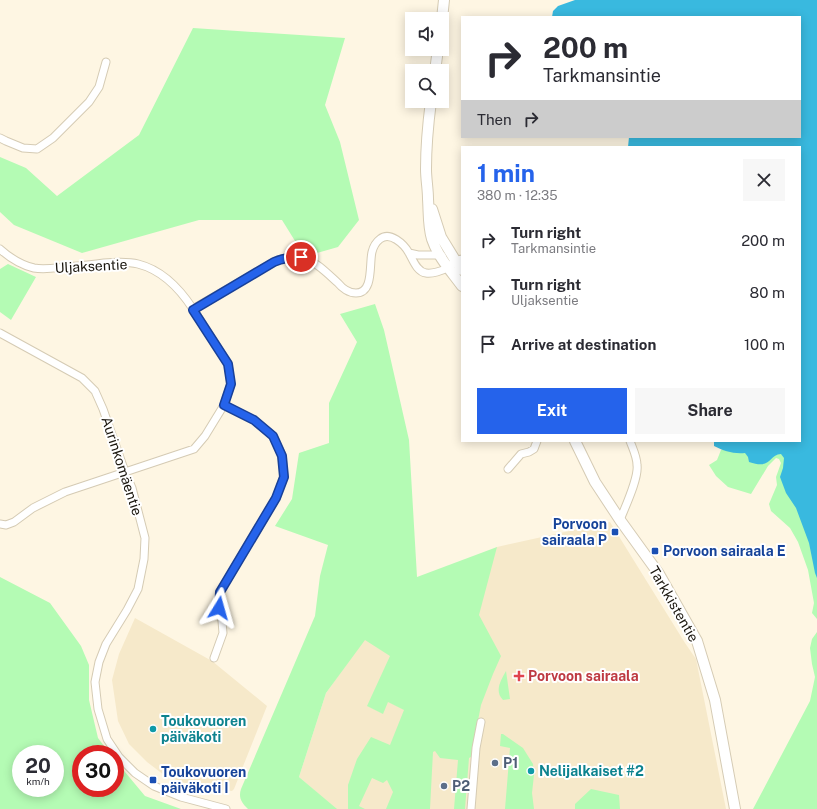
<!DOCTYPE html>
<meta charset="utf-8">
<style>
:root{--surface:#fff;--page:#f7f7f7;--text:#2b2b33;--muted:#7c7c81;--accent:#2563eb}
body{margin:0;font-family:"Public Sans",sans-serif;background:var(--page);color:var(--text);height:100vh;display:flex;flex-direction:column;font-size:15px;white-space:nowrap}
*{box-sizing:border-box;margin:0}
p{font-size:13px;color:var(--muted)}
.icon{flex:none;width:22px;height:22px;fill:none;stroke:currentColor;stroke-width:2;stroke-linecap:round;stroke-linejoin:round}
.map{position:relative;flex:1;overflow:hidden}
.panel{position:absolute;left:461px;top:146px;width:340px;height:296px;display:flex;flex-direction:column;background:var(--surface);border-radius:0px;box-shadow:0 2px 10px #0003}
.panel>*{flex:none}
.guide{position:absolute;left:461px;top:16px;width:340px;height:122px;border-radius:0px;box-shadow:0 2px 10px #0003;background:#fff;color:var(--text);overflow:hidden}
.buttons{position:absolute;left:405px;top:12px;display:grid;gap:8px}
.buttons a{display:grid;place-items:center;width:44px;height:44px;border-radius:0px;background:var(--surface);box-shadow:0 2px 10px #0003;font-size:20px}
.speed{position:absolute;left:12px;top:745px;display:flex;gap:8px;font-size:20px;font-weight:700;text-align:center}
.speed>*{display:grid;place-content:center;width:52px;height:52px;border-radius:50%;background:var(--surface);box-shadow:0 2px 10px #0003;line-height:1}
.speed small{font-size:10px;font-weight:400}
.speed .limit{border:6px solid #d22;background:#fff;color:#111}
.pin{position:absolute;display:grid;place-items:center;width:34px;height:34px;color:#fff;margin:-17px;border:2px solid #fff;border-radius:50%;box-shadow:0 1px 4px #0007}
.me{position:absolute;width:44px;margin:-22px;rotate:8deg;stroke-linejoin:round;filter:drop-shadow(0 0 3px #0008)}
.turn{display:flex;align-items:center;gap:14px;height:84px;padding:0 16px;font-size:18px}
.turn .icon{width:52px;height:52px;stroke-width:2.5}
.turn b{display:block;font-size:28px;line-height:34px}
.then{display:flex;align-items:center;height:38px;padding:0 16px;background:#0003;gap:8px;font-size:15px}
.round{display:grid;place-items:center;flex:none;width:42px;height:42px;border-radius:0px;background:var(--page)}
.overview{display:flex;align-items:center;justify-content:space-between;height:68px;padding:0 16px}
h1{font-size:24px;font-weight:700;line-height:30px;color:var(--accent)}
.cta{display:flex;gap:8px;margin-top:auto;padding:8px 16px}
.cta a{flex:1;height:46px;border-radius:0px;background:var(--accent);color:#fff;font-size:16px;font-weight:700;line-height:46px;text-align:center}
.cta a+a{background:var(--page);color:var(--text)}
ul{padding:0;list-style:none}
li{display:flex;align-items:center;gap:12px;height:52px;padding:0 16px}
li div{flex:1}
li b{display:block;font-size:15px}
li em{font-style:normal}
.map>svg:first-child{display:block}
</style>
<div class="map">
<svg width="817" height="809" viewBox="0 0 817 809">
<rect width="100%" height="100%" fill="#fef6e3"/>
<!-- built -->
<path fill="#f6e9ca" d="M610 522 685 643 696 659 726 809H336L299 777 326 693 364 640 497 547Z
M135 618 212 661 267 706 234 789 232 791 205 788 185 783 164 775 147 762 129 744 118 721 112 680 119 654Z"/>
<!-- green -->
<path fill="#b4fbb4" fill-rule="evenodd" d="M193 28 345 38 325 105 340 142 359 220 338 247 317 253 300 249 282 220H199L82 253 14 225 0 212V157L26 168 57 196 139 135Z
M8 264 36 277 11 320 0 312V269Z
M375 304 384 330 409 440 417 577 497 547 479 615 501 656 493 674 481 705 471 757 469 758 465 809H454L458 760 440 758 435 751 433 752 430 809H386L393 792 387 780 383 783 372 778 359 806 365 809H348V785L357 759 371 737 390 745 404 710 388 702 383 714 367 706 390 656 365 640 326 693 299 777 337 809H248C242 803 238 798 241 789L315 616 320 576 328 545 275 526 292 499 299 453 329 443V403L357 342 340 314Z
M728 444 817 446V619L812 613 814 603 808 570 798 542 790 528 771 511 769 504 777 485 776 477 781 463 779 459 776 458 768 466 751 494 728 487 716 476 709 465 717 460 721 450Z
M0 577 50 603 81 646 89 665V700L98 738 110 754H81V788H115V760L145 796 181 809H0ZM21 754H55V788H21Z
M817 632V809H753L810 701 815 677 812 664 810 648 812 639Z
M506 671 510 699 503 700C494 691 501 680 506 671Z
M501 734H503L523 748 533 764 534 775 532 793 534 809H505L510 748 500 746Z
M591 789 619 795 620 809H575V804Z"/>
<!-- water -->
<path fill="#39b9df" d="M575 0H817V578L815 573 809 543 796 508 786 493 780 477 783 468 784 458 781 454C768 455 772 470 749 462L748 457 745 453C733 454 724 451 714 446V441H800V147H628L629 137H800V17H552L553 11 558 6Z"/>
<g fill="none" stroke-linecap="round" stroke-linejoin="round">
<!-- street casing -->
<g stroke="#d5cbb4" stroke-width="9">
<path id="street" d="M0 138 6 141 23 148 37 149 53 138 89 102 99 87 106 62
M0 249C10 258 21 265 34 268 44 270 55 268 65 267 78 266 91 265 104 263 115 262 127 261 138 264 162 270 180 289 193 309L274 262C304 248 317 264 338 283 342 288 349 293 356 293 374 293 369 264 372 252 373 248 376 242 380 239 390 231 404 244 409 253 413 260 417 272 426 273 432 274 442 271 447 268 453 264 454 260 462 259
M409 253 418 255H440L442 256
M0 333 82 378 95 391 103 409 125 472 132 488 145 538 144 559 138 589 127 610 106 644 99 662 95 682 98 709 107 739 119 757 135 773 154 786 181 797 226 809
M508 469 521 454 529 452 534 449 537 441
M620 520C625 507 639 478 637 465 637 457 633 449 630 441
M0 524 6 525 14 522 33 508 65 492 194 449 205 436 224 405 231 384 228 364 193 309
M214 658 223 633 222 621 219 608 220 592 276 498 284 477 282 455 273 436 254 420 224 405
M471 809 476 748 481 722"/>
</g>
<!-- secondary casing -->
<g stroke="#d5cbb4" stroke-width="12">
<path id="secondary" d="M442 19 444 0
M435 71 438 49
M431 101C428 124 426 146 426 169 426 179 428 189 428 199 429 213 428 226 432 239 438 257 451 271 462 286
M432 209 441 237 455 260 462 270
M575 441 595 482 620 520 659 574 697 641 715 700 735 809"/>
</g>
<!-- street -->
<use href="#street" stroke="#fff" stroke-width="7"/>
<!-- secondary -->
<use href="#secondary" stroke="#fff" stroke-width="10"/>
</g>
<g fill="none" stroke-linecap="round" stroke-linejoin="round">
<!-- route casing -->
<g stroke="#184099" stroke-width="10">
<path id="route" d="M219 608 220 592 276 498 284 477 282 456 273 436 254 420 224 405 231 384 228 364 193 310 274 262C283 258 291 257 301 257"/>
</g>
<!-- route -->
<use href="#route" stroke="#2563eb" stroke-width="7"/>
</g>
<!-- markers -->
<g fill="#1a4fb4" stroke="#fff" stroke-width="1.5">
<rect x="611" y="528" width="8" height="8" rx="2"/>
<rect x="651" y="547" width="8" height="8" rx="2"/>
<rect x="149" y="776" width="8" height="8" rx="2"/>
</g>
<path fill="#e0444e" stroke="#fff" stroke-width="1.5" d="M517 670h4v4h4v4h-4v4h-4v-4h-4v-4h4z"/>
<g fill="#0f9aa8" stroke="#fff" stroke-width="1.5">
<circle cx="153" cy="729" r="4"/>
<circle cx="531" cy="771" r="4"/>
</g>
<g fill="#5c6f8a" stroke="#fff" stroke-width="1.5">
<circle cx="495" cy="763" r="4"/>
<circle cx="444" cy="786" r="4"/>
</g>
<g text-anchor="middle" stroke-width="4" stroke-linejoin="round" paint-order="stroke">
<!-- street labels -->
<g font-size="14" fill="#1a160e" stroke="#fff">
<text transform="translate(91 266) rotate(-3)" y="5">Uljaksentie</text>
<text transform="translate(122 466) rotate(72)" y="5">Aurinkomäentie</text>
<text transform="translate(674 604) rotate(60)" y="5">Tarkkistentie</text>
</g>
<!-- transit labels -->
<g font-size="14" font-weight="bold" fill="#164399" stroke="#fff" text-anchor="start">
<text x="607" y="529" text-anchor="end">Porvoon<tspan x="607" dy="16">sairaala P</tspan></text>
<text x="663" y="556">Porvoon sairaala E</text>
<text x="161" y="777">Toukovuoren<tspan x="161" dy="16">päiväkoti I</tspan></text>
</g>
<!-- health labels -->
<g font-size="14" font-weight="bold" fill="#be3a42" stroke="#fff" text-anchor="start">
<text x="528" y="681">Porvoon sairaala</text>
</g>
<!-- culture labels -->
<g font-size="14" font-weight="bold" fill="#0d838f" stroke="#fff" text-anchor="start">
<text x="161" y="726">Toukovuoren<tspan x="161" dy="16">päiväkoti</tspan></text>
<text x="539" y="776">Nelijalkaiset #2</text>
</g>
<!-- service labels -->
<g font-size="14" font-weight="bold" fill="#4e5e75" stroke="#fff" text-anchor="start">
<text x="503" y="768">P1</text>
<text x="452" y="791">P2</text>
</g>
</g>
</svg>
<div class="buttons">
<a><svg class="icon" aria-label="sound" viewBox="0 0 24 24"><path d="M4 9h4l5-4v14l-5-4H4zM17 9q2 3 0 6"/></svg></a>
<a><svg class="icon" aria-label="search" viewBox="0 0 24 24"><circle cx="10" cy="10" r="6"/><path d="M15 15l6 6"/></svg></a>
</div>
<div class="speed"><div>20<small>km/h</small></div><div class="limit">30</div></div>
<div class="pin" style="left:301px;top:257px;background:#d93025"><svg class="icon" aria-label="arrive" viewBox="0 0 24 24"><path d="M6 21V4h12l-3 4 3 4H6"/></svg></div>
<svg class="me" style="left:219px;top:608px" viewBox="-20 -20 40 40"><path d="M0-17L14 15 0 8-14 15z" fill="#2563eb" stroke="#fff" stroke-width="4"/></svg>
<div class="guide">
<div class="turn"><svg class="icon" aria-label="right" viewBox="0 0 24 24"><path d="M7 20v-9h11M14 6l5 5-5 5"/></svg><div><b>200 m</b>Tarkmansintie</div></div>
<div class="then">Then<svg class="icon" aria-label="right" viewBox="0 0 24 24"><path d="M7 20v-9h11M14 6l5 5-5 5"/></svg></div>
</div>
<section class="panel">
<div class="overview"><div><h1>1 min</h1><p>380 m · 12:35</p></div><a class="round"><svg class="icon" aria-label="close" viewBox="0 0 24 24"><path d="M6 6l12 12M18 6L6 18"/></svg></a></div>
<ul>
<li><svg class="icon" aria-label="right" viewBox="0 0 24 24"><path d="M7 20v-9h11M14 6l5 5-5 5"/></svg><div><b>Turn right</b><p>Tarkmansintie</p></div><em>200 m</em></li>
<li><svg class="icon" aria-label="right" viewBox="0 0 24 24"><path d="M7 20v-9h11M14 6l5 5-5 5"/></svg><div><b>Turn right</b><p>Uljaksentie</p></div><em>80 m</em></li>
<li><svg class="icon" aria-label="arrive" viewBox="0 0 24 24"><path d="M6 21V4h12l-3 4 3 4H6"/></svg><div><b>Arrive at destination</b></div><em>100 m</em></li>
</ul>
<div class="cta"><a>Exit</a><a>Share</a></div>
</section>
</div>
